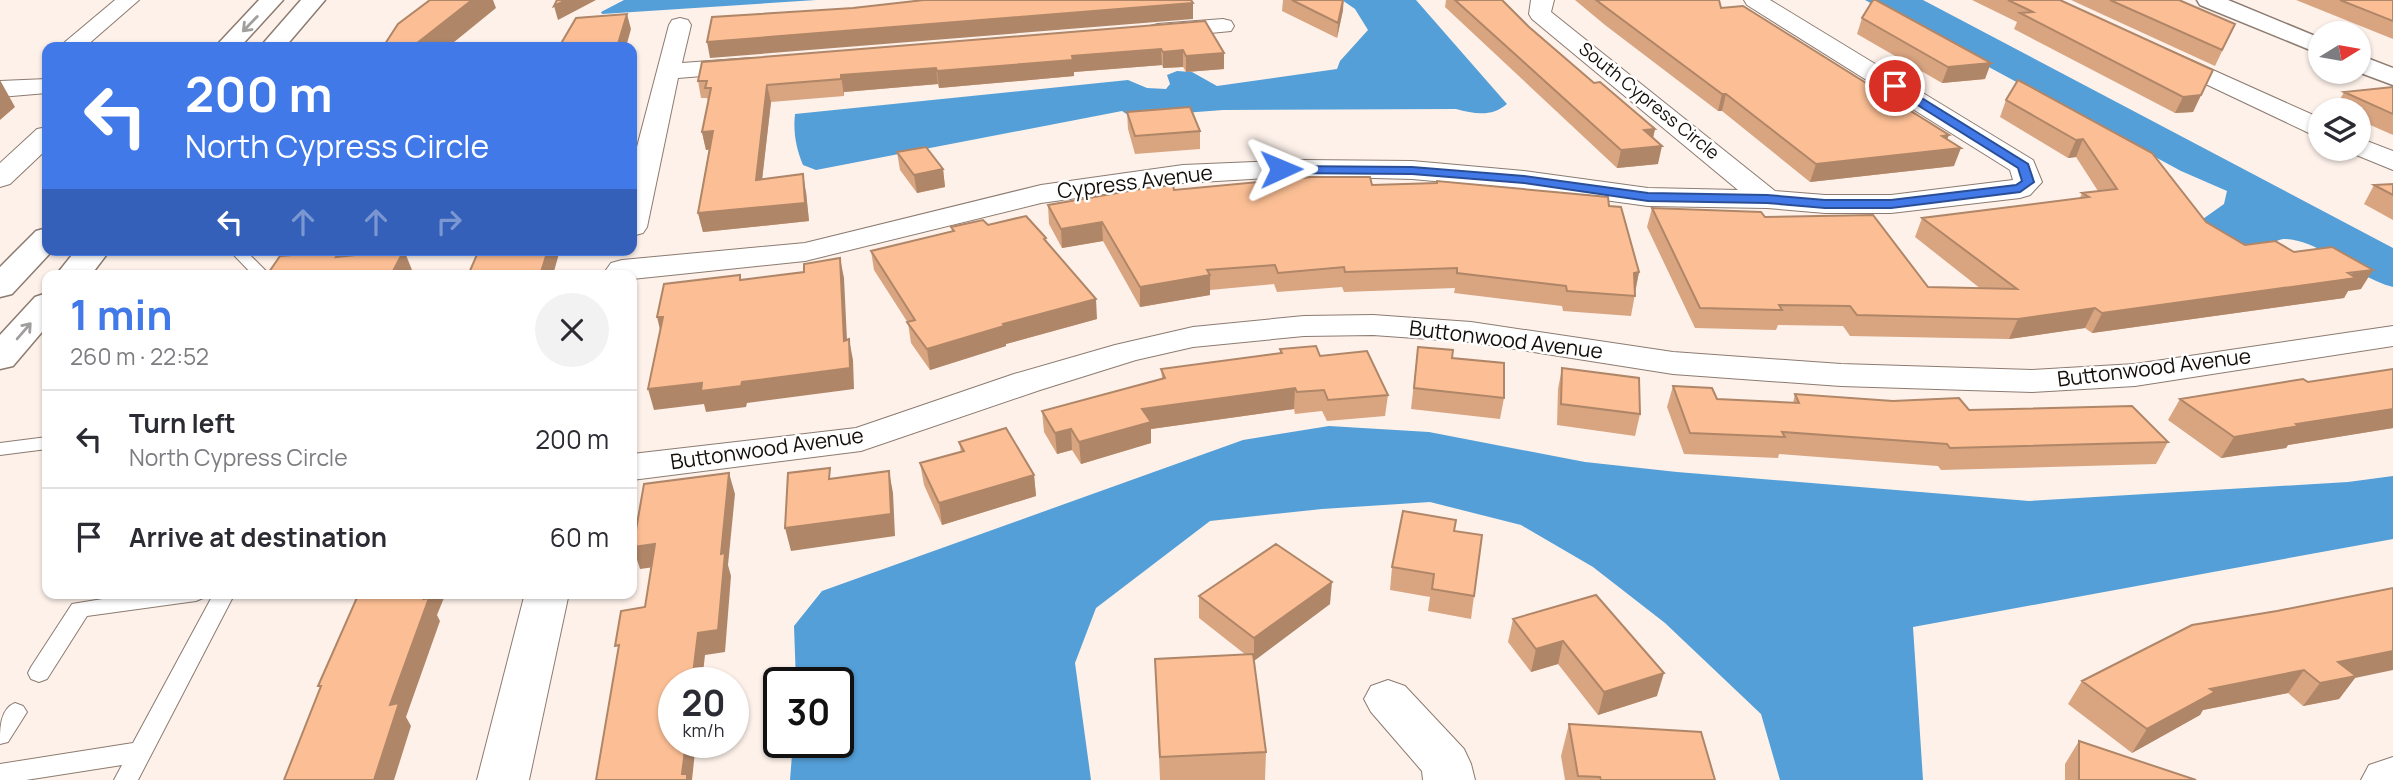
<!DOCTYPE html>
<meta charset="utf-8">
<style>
:root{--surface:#fff;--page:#f2f2f3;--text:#2b2b33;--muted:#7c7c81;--line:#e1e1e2;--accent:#4279e9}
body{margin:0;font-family:Manrope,sans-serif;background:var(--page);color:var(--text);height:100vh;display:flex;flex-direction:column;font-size:26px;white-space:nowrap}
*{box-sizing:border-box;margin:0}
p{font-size:23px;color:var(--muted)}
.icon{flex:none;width:38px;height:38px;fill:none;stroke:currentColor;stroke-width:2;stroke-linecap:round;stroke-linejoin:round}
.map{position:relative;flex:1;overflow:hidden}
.sheet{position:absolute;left:42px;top:270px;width:595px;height:329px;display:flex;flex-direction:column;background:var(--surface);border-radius:14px;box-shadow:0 2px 5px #0004}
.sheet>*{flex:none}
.hud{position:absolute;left:42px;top:42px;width:595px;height:214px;border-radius:14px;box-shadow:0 2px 5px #0004;background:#4279e9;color:#fff;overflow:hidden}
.needle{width:46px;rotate:79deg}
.tools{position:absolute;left:2308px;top:21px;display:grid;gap:14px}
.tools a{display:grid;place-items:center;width:63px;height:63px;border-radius:50%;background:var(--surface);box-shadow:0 2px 5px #0004;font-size:35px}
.speed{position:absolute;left:658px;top:667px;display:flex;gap:14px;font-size:35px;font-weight:700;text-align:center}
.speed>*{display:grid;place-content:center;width:91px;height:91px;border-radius:50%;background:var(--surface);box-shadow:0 2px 5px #0004;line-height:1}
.speed small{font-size:18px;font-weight:400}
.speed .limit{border:4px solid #111;border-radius:10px;background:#fff;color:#111}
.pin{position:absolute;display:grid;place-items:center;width:60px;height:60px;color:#fff;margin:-30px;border:4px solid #fff;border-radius:50%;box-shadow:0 2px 7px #0007}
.me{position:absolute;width:77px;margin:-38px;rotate:89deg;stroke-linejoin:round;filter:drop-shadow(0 0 5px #0008)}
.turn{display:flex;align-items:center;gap:24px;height:147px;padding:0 28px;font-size:32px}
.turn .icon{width:91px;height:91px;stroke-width:2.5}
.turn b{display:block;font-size:49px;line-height:60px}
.lanes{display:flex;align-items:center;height:66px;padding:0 28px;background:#0003;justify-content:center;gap:35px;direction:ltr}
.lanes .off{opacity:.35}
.round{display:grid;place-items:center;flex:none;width:74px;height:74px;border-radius:37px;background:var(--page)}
.headline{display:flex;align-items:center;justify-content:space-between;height:119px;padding:0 28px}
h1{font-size:42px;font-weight:700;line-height:52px;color:var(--accent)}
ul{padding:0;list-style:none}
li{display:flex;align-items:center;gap:21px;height:98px;padding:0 28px;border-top:2px solid var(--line)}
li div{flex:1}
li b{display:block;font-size:26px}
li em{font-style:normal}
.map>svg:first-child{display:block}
</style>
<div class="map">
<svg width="2393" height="780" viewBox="0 0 2393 780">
<rect width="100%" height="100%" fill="#fdf1ea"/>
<!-- water -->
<path fill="#549fd7" d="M624 0H816L602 14 601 12Z
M1342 0H1416L1507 104C1492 117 1475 114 1456 109L1223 110 1131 117 1122 111 816 170 803 165C796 148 793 132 795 114L1128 80 1147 88 1166 89 1170 84 1167 75 1177 71 1192 72 1217 86 1337 69 1340 61 1368 30 1355 9Z
M1865 0H1923L2393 248V287C2358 279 2318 238 2283 239 2275 240 2265 248 2258 252L2200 221 2224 204 2227 191 2181 171Z
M1329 426 1429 432 1585 462 1677 472 2029 501 2348 482 2393 476V539L1913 627 1923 780H1780L1761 714 1665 623 1593 567 1521 525 1430 502 1322 509 1210 521 1096 608 1075 663 1091 780H790L793 742H838V682H796L794 626 822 591 1243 440Z"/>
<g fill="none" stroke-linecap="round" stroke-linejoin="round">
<!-- lane casing -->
<g stroke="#8c7b70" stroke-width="2">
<path id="lane" d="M229 250H245L270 275H253Z
M47 437V449L0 455V443Z
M139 593H206L203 598 196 601 87 616 47 679 39 682 31 679 28 673 31 667 72 604Z
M214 593H235L138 780H114L122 765 26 780H0V764L133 743Z
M15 703 23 706 27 712 8 742 0 744C0 728 0 709 15 703Z"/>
</g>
<!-- street casing -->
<g stroke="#8c7b70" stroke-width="2">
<path id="street" d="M115 0H139L85 47H59Z
M1531 0H1554L1551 12 1775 191 1825 195H1891L2013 180 2010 170 1747 5 1744 0H1770L2033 160 2042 182 2030 195 2020 198 1891 213H1825L1767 208 1648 206 1524 189 1412 179 1301 176 1183 183 1041 203 805 261 632 279V275H609L606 270 611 263 622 260 805 243 1041 185 1183 165 1301 160 1412 161 1524 171 1648 188 1738 190 1532 19 1529 14Z
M680 18 688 20 691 25 682 63 751 58 760 60 763 65 760 70 751 72 678 78 647 227 643 233 632 236V166L669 25 672 20Z
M1223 19 1231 21 1234 26 1231 31 1158 38 1150 36 1146 31 1150 26 1158 24Z
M2166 49 2320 118V136L2311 134 2157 61 2154 56 2157 51Z
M47 79V93L0 97V81Z
M47 127V149L10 184 0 187V163L37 129Z
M2359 138 2393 151V170L2349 152 2347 149H2359Z
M1373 315 1471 322 1673 352 1841 364 2032 370 2135 364 2393 326V346L2135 386 2032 392 1841 386 1673 374 1471 342 1373 335 1304 336 1193 347 1136 360 1040 390 861 451 632 480V454L856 428 1014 374 1115 345 1193 327 1304 316Z
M525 593H569L529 780H477Z
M1388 680 1405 686 1464 749 1471 764 1475 780H1423L1422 771 1371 712 1364 699 1371 686Z
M2393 757V780H2361L2369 765Z"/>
</g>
<!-- secondary casing -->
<g stroke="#8c7b70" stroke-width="3">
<path id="secondary" d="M2197 0H2228L2320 38V54L2200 5Z
M2359 55 2393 68V85L2358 72Z"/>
</g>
<!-- primary casing -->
<g stroke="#8c7b70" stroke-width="3">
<path id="primary" d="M259 0H283L240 47H215Z
M301 0H325L285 47H260Z
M47 228V250H53L12 294 0 297V267L36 231Z
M76 250H110L91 275H56Z
M47 293V326L13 366 0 369V335L35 297Z"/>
</g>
<!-- lane -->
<use href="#lane" fill="#fff" fill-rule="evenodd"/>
<!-- street -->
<use href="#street" fill="#fff" fill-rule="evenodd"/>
<!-- secondary -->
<use href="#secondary" fill="#fff" fill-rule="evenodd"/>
<!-- primary -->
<use href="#primary" fill="#fff" fill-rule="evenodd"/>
</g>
<!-- wall -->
<path fill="#d9a480" d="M1283 0H1344L1343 10 1337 38 1282 11Z
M1446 0H1502L1529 27 1594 83 1655 129 1653 138 1658 164 1617 168 1445 7Z
M1575 0H1719L1721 8 1947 139 1954 166 1810 182 1722 111H1718L1605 25Z
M1972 0H2060L2213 70 2193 112 2175 113 2014 29 2017 22Z
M2071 0H2179L2235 24 2215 66Z
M2296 0H2393V39Z
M1862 18 1985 79 1942 83 1857 34Z
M1205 21 1224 69 1186 72 1183 67 1163 68 1162 65 1074 72V76L939 88 938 84 844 92V96L771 102 762 179 806 192 809 221 703 232 698 213 709 149 706 150 702 132 708 101 707 98H701L698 81Z
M2018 80 2206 222 2245 245 2361 289 2348 291 2344 298 2092 333 2085 328 2009 339 1850 336 1843 326 1778 325 1776 330 1695 328 1647 227 1652 208 1765 217 1928 287 1981 289 1915 237 1922 218 2080 198 2082 193 2098 191 2076 157 2068 158 2000 117 2006 100Z
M2393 87V135L2359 120V110H2338L2335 109 2344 92Z
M1127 112 1200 131V149L1135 154 1128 129Z
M897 152 943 169 945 187 917 193 900 170Z
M2393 184V220L2364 204 2374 185Z
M1372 185 1609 206 1639 272 1631 316 1563 311 1562 306 1454 293 1455 288 1344 292 1342 287 1277 292 1274 284 1210 290V295L1140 307 1103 241 1062 248 1049 224 1048 205 1174 190Z
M988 225 1046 238 1047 243 1097 319 1006 344V346L930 370 911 343 908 323 874 270 871 251 952 231 951 227Z
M1418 347 1452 358 1504 398 1500 419 1411 409Z
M1280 349 1320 356 1388 395 1385 416 1327 421 1322 411 1295 414 1294 409 1151 429V443L1081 464 1072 450 1057 454 1044 432 1042 411 1162 379 1161 369 1280 354Z
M1562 368 1640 414 1635 436 1557 425 1558 389Z
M2393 369V428L2288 445 2286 448 2221 458 2168 420 2180 399 2308 382Z
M1673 386 1717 399 1793 403 1795 394 1969 410 2168 442 2156 464 1941 470 1938 466 1779 454 1778 458 1684 454 1667 407Z
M959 442 1034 475 1036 496 942 525 924 485 920 463 961 452Z
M1454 531 1474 596 1471 619 1428 611 1430 597 1390 590 1392 567Z
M1596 595 1657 696 1598 715 1558 664 1531 672 1508 642 1513 619Z
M1199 596 1330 604 1254 660 1266 752 1265 780H1160L1155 659 1246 655 1199 618Z
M2192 625 2355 678 2339 699 2303 706 2288 693 2203 710 2200 715 2132 753 2068 704 2082 681Z
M1569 724 1715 780H1565L1561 756Z
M2079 741 2196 780H2065V764Z"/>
<!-- shaded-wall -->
<path fill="#b08668" d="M472 0H493L496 8 448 47H412Z
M566 0H596L558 20 554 6Z
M1343 0V10L1337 38 1338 23Z
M1193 3V19L710 58 707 42Z
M627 14 631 29 626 47H617Z
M1161 49 1162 65 1074 72V76L939 88 937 71 1072 56Z
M1183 50V67L1163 68V52Z
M1224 53V69L1186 72V56Z
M1991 63 1985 79 1942 83 1948 67Z
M936 68 938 84 844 92V96L841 75Z
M0 80 15 107 0 120Z
M767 85 771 102 760 198 756 180Z
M1722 94H1726L1722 111H1718Z
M2201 95 2193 112 2175 113 2183 97Z
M1655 129 1651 146 1644 130Z
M713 131 717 149 706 150 702 132Z
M1949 135 1943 150 1961 148 1954 166 1810 182 1816 164Z
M2083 139 2076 157 2068 158 2076 140Z
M1662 146 1658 164 1617 168 1621 150Z
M943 169 945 187 917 193 914 175Z
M803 174 806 192 809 221 703 232 698 213Z
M1102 222 1103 241 1062 248 1061 229Z
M404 250 414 275H391Z
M548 250H560L553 275H540Z
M840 258 844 278 848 361 844 341Z
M2373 270 2361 289 2348 291 2344 298 2092 333 2102 313Z
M1639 272 1635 291 1634 273Z
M1210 275V295L1140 307V287Z
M1096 299 1097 319 1006 344V346L930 370 927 349 1003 324Z
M2095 308 2085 328 2009 339 2018 319Z
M657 317H663L662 338Z
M849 339 853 360 854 389 747 403 746 407 706 412 704 404 654 410 648 389 702 383 742 382Z
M1295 388 1294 409 1151 429V443L1081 464 1079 442 1142 409Z
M2393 409V428L2288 445 2286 448 2221 458 2234 437 2296 424Z
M1071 429 1072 450 1057 454 1055 433Z
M889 471 893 493 895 536 791 551 785 528Z
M729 473 735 494 728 565 731 576 725 652 705 655 702 682H692L698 633 721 554Z
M1034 475 1036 496 942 525 939 503Z
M655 544 662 566 640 569 633 547Z
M1332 582 1330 604 1254 661V638Z
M426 593H446L437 615 440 621 406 717 411 726 394 780H374L390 705Z
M1563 641 1558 664 1531 672 1536 649Z
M2393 651V670L2355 678 2339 699 2303 706 2320 683 2338 662Z
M2304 670 2288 693 2203 710 2200 715 2132 753 2147 729 2210 689Z
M1664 673 1657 696 1598 715 1604 692Z
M686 742H696L692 780H684L682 774Z"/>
<!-- building -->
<path fill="#fcbf95" stroke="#b08668" stroke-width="2" d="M430 0H472L412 47H383L398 24Z
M557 0H566L554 6Z
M924 0H1191L1193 3 707 42 712 17 853 8Z
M1292 0H1343L1338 23Z
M1455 0H1502L1529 27 1594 83 1600 82 1655 129 1644 130 1662 146 1621 150Z
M1596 0H1719L1721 8 1743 6 1949 135 1942 136 1961 148 1816 164 1726 94H1722Z
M1873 0H1876L1991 63 1948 67 1862 18Z
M2008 0H2060L2213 70 2201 95 2183 97 2020 13 2033 12Z
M2110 0H2179L2235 24 2222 50Z
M2340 0H2393V21Z
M627 14 617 47H559L576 18Z
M1205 21 1224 53 1186 56 1183 50 1163 52 1161 49 1072 56 1073 60 937 71 936 68 841 75V79L767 85 756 180 803 174 805 203 698 213 713 131 702 132 711 88H705L707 81H698L702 62Z
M2018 80 2152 153 2206 222 2245 245 2275 241 2294 252 2332 247 2373 270 2348 273 2356 278 2102 313 2095 308 2018 319 1857 315 1850 306 1779 305 1782 310 1700 308 1652 208 1761 212 1765 217 1873 215 1928 287 2017 289 1922 218 2089 197 2082 193 2117 189 2083 139 2076 140 2006 100Z
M2393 87V114L2344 92Z
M1190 107 1200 131 1135 136 1127 112Z
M926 147 943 169 914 175 897 152Z
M1311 177H1370L1372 185 1437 183V181L1608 197 1609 206 1621 207 1639 272 1634 273 1635 296 1567 291 1566 286 1457 273V268L1345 272 1344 267 1278 273 1275 265 1207 270 1210 275 1140 287 1102 222 1061 229 1048 205 1146 188 1173 185 1174 190Z
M2393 184V195L2374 185Z
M1026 216 1046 238 1044 239 1096 299 1003 324 1004 326 927 349 907 322 915 320 871 251 954 231 951 227 983 220 988 225Z
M404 250 391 275H267L280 256 340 251 336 257Z
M479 250H548L540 275H455L469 273Z
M840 258 844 341 849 339 850 368 742 382 741 386 701 391 702 383 648 389 663 317H657L664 284 740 275V280L804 272V264Z
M1316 346 1320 356 1367 351 1388 395 1328 400 1324 390 1297 392 1295 388 1142 409 1151 422 1079 442 1071 429 1055 433 1042 411 1165 378 1161 369 1282 353 1280 349Z
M1418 347 1453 350 1452 358 1504 363V398L1414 388Z
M1562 368 1639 378 1640 414 1561 404Z
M2393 369V409L2296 424 2299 426 2234 437 2180 399 2303 379 2308 382Z
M1673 386 1712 388 1717 399 1799 403 1795 394 1893 401 1959 398 1969 410 2132 406 2168 442 1950 448 1947 444 1782 432 1785 437 1690 433Z
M1006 428 1034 475 939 503 920 463 964 451 959 442Z
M830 468 829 479 889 471 891 514 785 528 788 473Z
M729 473 721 554 725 553 718 630 698 633 692 682H674V742H686L682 774H687V780H596L619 645 615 646 621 611 645 607 655 544 633 547 644 484Z
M1403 511 1456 520 1454 531 1482 535 1474 596 1432 589 1434 574 1392 567Z
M1276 544 1332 582 1254 638 1199 596Z
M2393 588V651L2338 662 2356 676 2320 683 2304 670 2210 689 2215 692 2147 729 2082 681 2192 625 2277 611Z
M359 593H426L424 599 429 598 390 705 399 703 374 780H284L321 686H318Z
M1596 595 1664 673 1604 692 1563 641 1536 649 1513 619Z
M1253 654 1266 752 1160 757 1155 659Z
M1569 724 1701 732 1715 780H1601L1600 777 1578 776Z
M2079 741 2196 780H2079Z"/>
<!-- one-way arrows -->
<defs><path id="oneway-shaft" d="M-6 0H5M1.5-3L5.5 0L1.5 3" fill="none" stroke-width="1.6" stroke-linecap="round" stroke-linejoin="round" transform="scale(1.75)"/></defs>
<g stroke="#a19f9d">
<use href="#oneway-shaft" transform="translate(250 24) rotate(134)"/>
<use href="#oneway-shaft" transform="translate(24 331) rotate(-49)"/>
</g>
<!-- route -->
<path fill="#4279e9" stroke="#2b4f97" stroke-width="2" d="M1892 84H1899L2028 164 2034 182 2020 192 1891 208H1825L1767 203 1648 201 1524 183 1412 174 1281 173 1275 169 1281 166 1412 167 1524 176 1648 193 1767 195 1825 200H1891L2016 185 2022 181 2018 168 1892 89Z"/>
<g text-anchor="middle" stroke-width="5" stroke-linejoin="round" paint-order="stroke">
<!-- far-street labels -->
<g font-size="18" fill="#140e09" stroke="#fff">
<text transform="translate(1649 101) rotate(39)" y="6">South Cypress Circle</text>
</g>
<!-- street labels -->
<g font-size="21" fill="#140e09" stroke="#fff">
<text transform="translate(1135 182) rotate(-7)" y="7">Cypress Avenue</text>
<text transform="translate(1506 340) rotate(7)" y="7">Buttonwood Avenue</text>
<text transform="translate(2154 368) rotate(-7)" y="7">Buttonwood Avenue</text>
<text transform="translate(767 449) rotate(-8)" y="7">Buttonwood Avenue</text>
</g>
</g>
</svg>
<div class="tools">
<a><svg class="needle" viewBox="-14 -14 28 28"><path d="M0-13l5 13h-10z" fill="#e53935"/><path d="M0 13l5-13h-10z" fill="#7c7c81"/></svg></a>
<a><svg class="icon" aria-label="layers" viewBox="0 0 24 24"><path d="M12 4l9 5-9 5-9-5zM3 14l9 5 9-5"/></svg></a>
</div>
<div class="speed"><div>20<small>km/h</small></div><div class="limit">30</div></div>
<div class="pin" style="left:1895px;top:86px;background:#d93025"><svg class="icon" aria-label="arrive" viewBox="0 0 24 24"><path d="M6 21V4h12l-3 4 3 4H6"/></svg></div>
<svg class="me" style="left:1281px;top:169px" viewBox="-20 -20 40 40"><path d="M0-17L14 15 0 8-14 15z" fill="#4279e9" stroke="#fff" stroke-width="4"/></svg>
<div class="hud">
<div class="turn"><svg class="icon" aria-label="left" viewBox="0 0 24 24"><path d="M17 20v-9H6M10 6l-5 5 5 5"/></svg><div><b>200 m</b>North Cypress Circle</div></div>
<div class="lanes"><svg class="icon" aria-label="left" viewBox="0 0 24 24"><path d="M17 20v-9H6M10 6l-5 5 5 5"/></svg><svg class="icon off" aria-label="ahead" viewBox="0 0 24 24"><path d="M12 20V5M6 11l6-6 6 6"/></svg><svg class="icon off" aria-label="ahead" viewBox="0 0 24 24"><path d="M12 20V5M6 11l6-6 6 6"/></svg><svg class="icon off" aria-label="right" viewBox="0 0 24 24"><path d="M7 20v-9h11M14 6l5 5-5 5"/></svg></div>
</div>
<section class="sheet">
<div class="headline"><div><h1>1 min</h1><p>260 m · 22:52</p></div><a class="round"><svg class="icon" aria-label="close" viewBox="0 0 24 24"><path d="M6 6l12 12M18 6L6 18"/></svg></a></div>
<ul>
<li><svg class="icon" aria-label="left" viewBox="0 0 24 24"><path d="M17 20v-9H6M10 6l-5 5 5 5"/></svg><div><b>Turn left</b><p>North Cypress Circle</p></div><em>200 m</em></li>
<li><svg class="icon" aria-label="arrive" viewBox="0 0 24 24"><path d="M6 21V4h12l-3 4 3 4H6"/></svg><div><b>Arrive at destination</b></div><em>60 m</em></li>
</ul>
</section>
</div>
